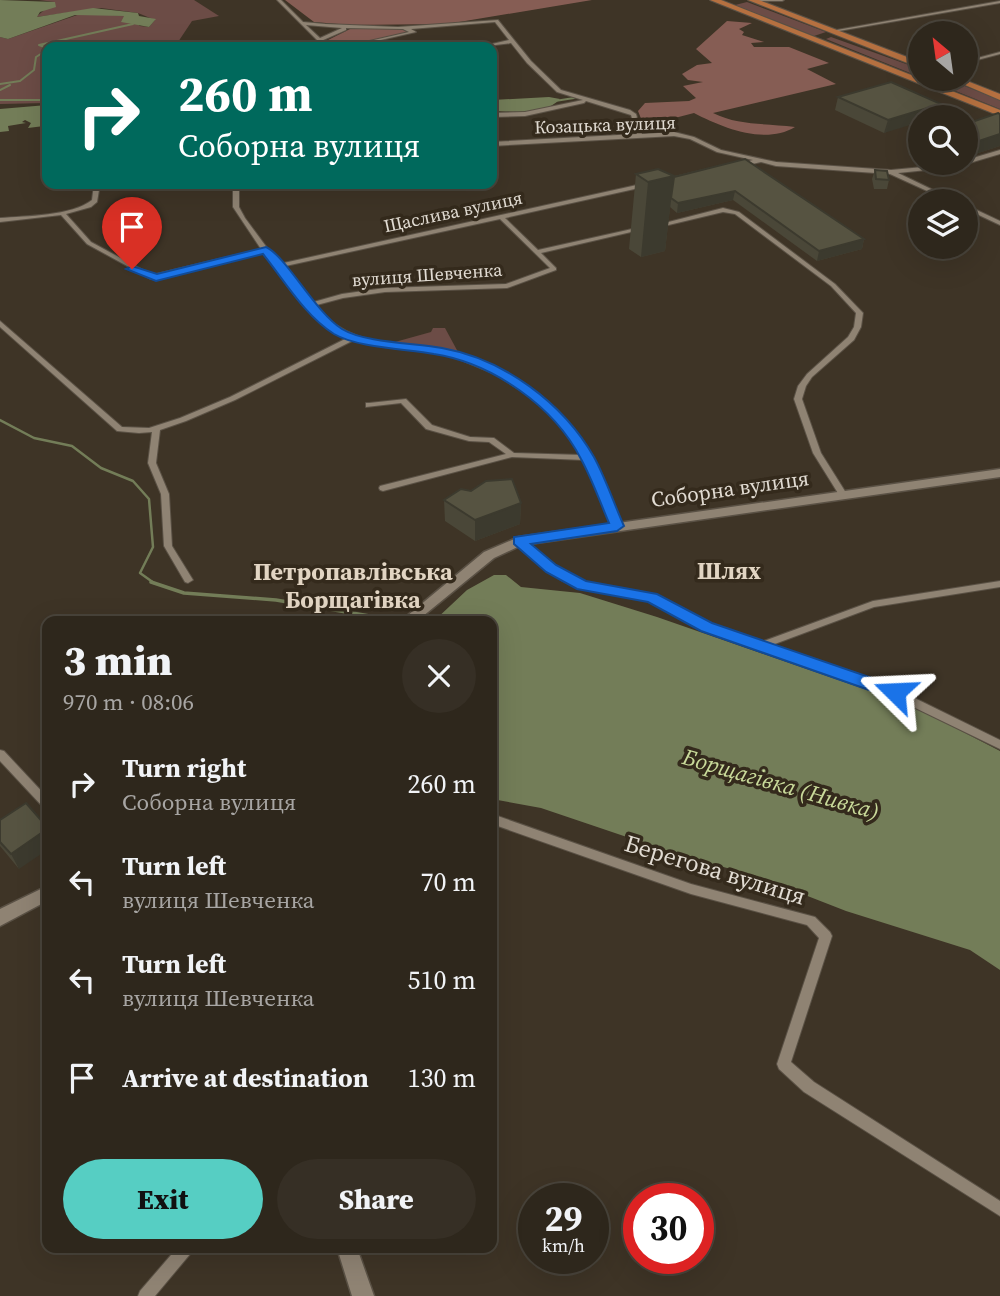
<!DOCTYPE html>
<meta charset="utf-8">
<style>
:root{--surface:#2e271c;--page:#362f25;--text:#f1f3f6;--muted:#a7a5a3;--line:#49443b;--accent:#56cec3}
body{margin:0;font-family:"Source Serif 4",serif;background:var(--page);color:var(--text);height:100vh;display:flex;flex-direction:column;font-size:26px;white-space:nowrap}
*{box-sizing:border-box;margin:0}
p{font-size:23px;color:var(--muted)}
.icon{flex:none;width:38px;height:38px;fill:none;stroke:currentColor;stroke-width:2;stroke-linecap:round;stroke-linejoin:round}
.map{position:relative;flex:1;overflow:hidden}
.side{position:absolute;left:42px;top:616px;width:455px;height:637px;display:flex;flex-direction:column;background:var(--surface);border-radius:14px;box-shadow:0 7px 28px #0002,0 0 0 2px var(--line)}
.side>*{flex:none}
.top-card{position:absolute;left:42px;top:42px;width:455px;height:147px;border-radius:14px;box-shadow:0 7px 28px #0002,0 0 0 2px var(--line);background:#00695c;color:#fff;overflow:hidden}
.needle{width:46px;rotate:331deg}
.controls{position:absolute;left:908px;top:21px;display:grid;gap:14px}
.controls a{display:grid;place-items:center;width:70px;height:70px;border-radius:50%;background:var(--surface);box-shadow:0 7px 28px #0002,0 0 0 2px var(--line);font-size:35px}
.speed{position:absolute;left:518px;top:1183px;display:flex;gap:14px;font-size:35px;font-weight:700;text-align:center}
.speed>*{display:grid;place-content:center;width:91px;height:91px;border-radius:50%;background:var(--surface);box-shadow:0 7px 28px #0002,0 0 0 2px var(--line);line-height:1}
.speed small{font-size:18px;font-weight:400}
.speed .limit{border:10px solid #d22;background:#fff;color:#111}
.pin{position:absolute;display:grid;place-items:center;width:60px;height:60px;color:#fff;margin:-72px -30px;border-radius:50% 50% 50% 0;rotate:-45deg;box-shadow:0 0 7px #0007}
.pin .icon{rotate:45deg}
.me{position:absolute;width:77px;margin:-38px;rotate:291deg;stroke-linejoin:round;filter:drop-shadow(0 0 5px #0008)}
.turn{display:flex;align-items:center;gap:24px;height:147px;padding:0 21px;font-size:32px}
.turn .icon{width:91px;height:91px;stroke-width:2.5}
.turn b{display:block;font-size:49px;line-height:60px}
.round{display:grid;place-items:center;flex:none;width:74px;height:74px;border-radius:37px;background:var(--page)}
.overview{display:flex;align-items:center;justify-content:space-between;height:119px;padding:0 21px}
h1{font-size:42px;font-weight:800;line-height:52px}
.cta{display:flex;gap:14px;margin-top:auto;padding:14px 21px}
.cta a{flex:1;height:80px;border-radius:42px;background:var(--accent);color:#111;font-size:28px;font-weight:800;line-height:80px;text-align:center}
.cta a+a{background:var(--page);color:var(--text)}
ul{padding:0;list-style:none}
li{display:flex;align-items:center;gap:21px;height:98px;padding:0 21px}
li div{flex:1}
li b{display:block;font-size:26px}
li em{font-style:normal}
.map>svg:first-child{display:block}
</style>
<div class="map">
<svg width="1000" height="1296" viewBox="0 0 1000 1296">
<rect width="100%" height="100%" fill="#3e3426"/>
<!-- green -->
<path fill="#6c4c46" d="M39 0H194L219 16 192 21 178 42 191 47H47V103L0 104V37L8 39 83 13 126 16 140 26 149 27 155 20 138 13 101 8 36 17 54 2Z
M747 2 826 32 814 36 735 5Z
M831 37 920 69V77L826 39Z
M926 79H947L1000 100V109Z
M433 328H445L458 352 395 342 431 332Z"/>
<!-- forest -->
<path fill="#865d54" d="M285 0H592L447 24 350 25 314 22Z
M727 21 752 23 739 29 744 32 742 35 764 42 751 43 754 47H789L829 63 807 69 836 84 713 113C739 126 766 123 795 127 765 145 723 128 694 113L644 126 638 111 645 103 689 101 696 98 683 86 703 82 688 80 682 74 697 65 712 63 696 49Z
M401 28 413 32 344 47H328L326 44 333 42 328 40 350 29Z"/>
<!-- water -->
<path fill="#737d58" d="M0 0 55 2 56 7 40 12 37 17 93 8 138 13 139 16 156 19 149 27 121 22 124 16 75 15 8 39 0 37Z
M549 97 560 99C545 116 512 111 492 111V100Z
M47 105V119L41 122 44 126 28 128 31 123 25 120 22 122 26 123 8 126 9 131 0 132V109Z
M494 575H506L521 587 580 593 657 617 867 690 917 708 1000 751V970L970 950 846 911 756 876 680 855 541 808 492 799V621H434L467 590Z"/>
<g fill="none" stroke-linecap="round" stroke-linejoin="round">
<!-- stream-far2 -->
<path stroke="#737d58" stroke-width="2" d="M47 48 39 45 133 24
M0 84 20 81 34 70 36 57 47 50
M0 90 10 85
M0 100H47
M555 101 574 98"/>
<!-- stream-far1 -->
<path stroke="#737d58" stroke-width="2.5" d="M0 420 34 438 72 446 101 468 133 481 149 499 153 547 140 573 154 583"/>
<!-- stream -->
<path stroke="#737d58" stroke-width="3.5" d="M151 582 184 593 276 600 399 621"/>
<!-- street casing -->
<g stroke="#5a5145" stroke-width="2">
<path id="street" d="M277 0H281L303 22 325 24 398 27 498 20 531 61 561 90 630 110 636 114 642 134 674 132 694 137 721 150 776 162 891 170 966 163V160L1000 150V154L956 167 898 173 956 201H949L890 174 776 166 761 162 739 167 737 166V164L753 160 717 152 690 139 674 136 492 146V142L637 134 631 115 586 101 584 103 525 116 492 117V113L525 112 583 100 557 92 527 63 511 43 479 47 509 40 495 22 411 29 416 32 350 47H343L409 32 403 29 346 28V30L321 41 322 47H318L317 40ZM306 25 342 28 320 38Z
M751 0H784L782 1H753Z
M1000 1V3L833 32 831 31Z
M1000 52V54L966 63V61Z
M646 183 648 184V186L505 218 538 250 641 227 644 229 541 253 556 268V270L507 288 385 292 343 298 313 306C350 344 380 341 430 348 494 356 563 398 592 458 602 479 610 504 621 526L617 529 614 528 584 460 512 457 383 491 380 490 379 488 380 486 506 454 489 442 469 441 426 429 401 403 366 407V403H369L406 399 432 425 470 437 494 438 514 453 582 455 566 429 551 413 534 399 495 374 454 357 437 353 384 347 354 340 235 400 186 421 160 430 156 463 169 494 172 546 193 580 188 583 185 582 164 546 161 494 148 463 152 432 139 433 117 431 0 327V321L122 427 149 428 180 418 230 397 347 338C310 324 286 284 264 252L151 279 87 244 61 215 0 222V218C26 216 72 216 92 200L94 184H100L97 202 91 207 66 214 91 242 152 275 261 249 233 207V184H239V207L245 218 279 264ZM500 219 550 268 506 284 385 288 342 294 310 303 281 267Z
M966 205 1000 221V225L966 209Z
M723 208 739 212 835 284 863 313 861 327 854 340 812 377 806 386 802 399 821 453 848 496 847 498H841L813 453 794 399 798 386 807 374 848 337 854 327 856 313 831 286 735 214 723 212 656 228 653 226Z
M519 538 522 539 567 576 583 582 655 595 709 625 761 642 873 601 1000 581V587L874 607 772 645 882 682 1000 740V749L874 688 703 629 650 600 582 588 561 580 516 543 515 541Z
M0 750 4 751 47 797V808L43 807 0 761Z
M492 814 691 884 815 917 830 932 832 936 791 1062 814 1082 1000 1201V1216L804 1092 779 1069 777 1064 819 938 807 925 691 894 492 824Z
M177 1248H193L191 1253 155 1296H138L140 1291Z"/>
</g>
<!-- secondary casing -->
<g stroke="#5a5145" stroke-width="3">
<path id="secondary" d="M1000 469V477L522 545 494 558 417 621H401L484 552 519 537Z
M47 886V901L0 926V909Z
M337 1248H357L374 1296H352Z"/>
</g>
<!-- highway casing -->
<g stroke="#5a5145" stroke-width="2">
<path id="highway" d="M710 0H721L1000 110V116Z
M748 0H759L920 62V68Z
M951 79H962L1000 94V100Z"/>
</g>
<!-- street -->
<use href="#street" fill="#8f8373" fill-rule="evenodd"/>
<!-- secondary -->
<use href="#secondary" fill="#8f8373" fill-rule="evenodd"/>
<!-- highway -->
<use href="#highway" fill="#b57040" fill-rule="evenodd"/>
</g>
<!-- wall -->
<path fill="#4a4738" d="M838 97 938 117H920L884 133 835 110Z
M1000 114V146L972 155 966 153V124Z
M745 159 864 239 862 249 817 261 733 200 677 213 670 207 665 251 641 257 629 249 636 174 674 176Z
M875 170 889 180 887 189H874L872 179Z
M444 500 521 503 520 524 475 541 445 521Z
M0 820 19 869 0 846Z"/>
<!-- shaded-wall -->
<path fill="#3c3a2e" d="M941 104 938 117H920V122L884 133 888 120Z
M1000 134V146L972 155 976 142Z
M674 176 665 251 641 257 648 182Z
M735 191 733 200 677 213 678 203Z
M864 239 862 249 817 261 819 251Z
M521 503 520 524 475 541V520Z
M47 829V850L19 869 11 854Z"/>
<!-- building -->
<path fill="#565341" stroke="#3c3a2e" stroke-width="2" d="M891 82 941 104 888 120 838 97Z
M998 113 1000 114V134L976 142 966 138V124Z
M745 159 864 239 819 251 735 191 678 203 671 198 674 177Z
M658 169 674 176 648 182 636 174Z
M875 170 887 171 889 180 876 179Z
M512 479 521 503 475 520 444 500 461 489 471 491 486 481Z
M26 803 47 827V829L11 854 0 842V820Z"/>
<!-- route -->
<path fill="#1a73e8" stroke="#114b97" stroke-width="2" d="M266 247C286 256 315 312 342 329 365 343 415 343 442 348 504 359 563 403 594 457 606 479 614 504 624 526L617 531 531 544 556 565 586 581 657 594 712 623 901 688V697H889L701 631 648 602 577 589 546 572 514 544V537L609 523C600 502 592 479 581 459 554 406 492 363 434 354 406 349 358 348 334 334 305 316 284 280 263 254L156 281 126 269 132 266 157 274Z"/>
<g text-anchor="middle" stroke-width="7" stroke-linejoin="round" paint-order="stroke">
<!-- far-street labels -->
<g font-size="18" fill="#e2dcd3" stroke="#342a1c">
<text transform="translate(605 125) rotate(-2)" y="6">Козацька вулиця</text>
<text transform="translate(453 212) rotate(-12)" y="6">Щаслива вулиця</text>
<text transform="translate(427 275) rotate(-4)" y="6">вулиця Шевченка</text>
</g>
<!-- street labels -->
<g font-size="21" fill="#e2dcd3" stroke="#342a1c">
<text transform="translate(730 489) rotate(-8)" y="7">Соборна вулиця</text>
</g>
<!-- neighbourhood labels -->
<g font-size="23" font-weight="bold" fill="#e2d5c3" stroke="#342a1c">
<text x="729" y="579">Шлях</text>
</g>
<!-- water labels -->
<g font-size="23" font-style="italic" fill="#c9da9a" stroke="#342a1c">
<text transform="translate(781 784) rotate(16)" y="8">Борщагівка (Нивка)</text>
</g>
<!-- quarter labels -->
<g font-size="24" font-weight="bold" fill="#e2d5c3" stroke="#342a1c">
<text x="353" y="580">Петропавлівська<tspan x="353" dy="28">Борщагівка</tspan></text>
</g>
<!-- near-street labels -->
<g font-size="24" fill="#e2dcd3" stroke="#342a1c">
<text transform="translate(715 870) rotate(17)" y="8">Берегова вулиця</text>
</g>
</g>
</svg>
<div class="controls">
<a><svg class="needle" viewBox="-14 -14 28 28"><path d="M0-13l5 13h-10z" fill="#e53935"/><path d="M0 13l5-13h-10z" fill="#a7a5a3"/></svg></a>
<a><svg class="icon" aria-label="search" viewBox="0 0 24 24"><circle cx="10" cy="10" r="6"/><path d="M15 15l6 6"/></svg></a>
<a><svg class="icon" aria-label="layers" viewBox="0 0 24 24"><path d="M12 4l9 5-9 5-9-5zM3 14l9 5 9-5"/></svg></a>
</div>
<div class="speed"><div>29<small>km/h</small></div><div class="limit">30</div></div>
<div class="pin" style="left:132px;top:269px;background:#d93025"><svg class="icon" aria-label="arrive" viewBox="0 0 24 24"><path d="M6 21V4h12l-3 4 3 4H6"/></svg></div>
<svg class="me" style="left:895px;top:692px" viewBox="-20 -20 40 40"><path d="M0-17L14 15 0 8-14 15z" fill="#1a73e8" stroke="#fff" stroke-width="4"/></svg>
<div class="top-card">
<div class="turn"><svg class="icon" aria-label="right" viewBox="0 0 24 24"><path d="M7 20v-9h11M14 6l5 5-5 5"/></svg><div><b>260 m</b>Соборна вулиця</div></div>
</div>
<section class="side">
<div class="overview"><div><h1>3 min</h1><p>970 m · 08:06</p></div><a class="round"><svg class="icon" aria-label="close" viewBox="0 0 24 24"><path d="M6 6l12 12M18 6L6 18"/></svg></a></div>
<ul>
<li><svg class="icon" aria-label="right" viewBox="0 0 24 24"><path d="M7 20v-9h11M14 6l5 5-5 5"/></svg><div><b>Turn right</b><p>Соборна вулиця</p></div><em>260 m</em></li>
<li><svg class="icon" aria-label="left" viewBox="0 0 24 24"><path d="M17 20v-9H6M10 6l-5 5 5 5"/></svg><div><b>Turn left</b><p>вулиця Шевченка</p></div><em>70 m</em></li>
<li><svg class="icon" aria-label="left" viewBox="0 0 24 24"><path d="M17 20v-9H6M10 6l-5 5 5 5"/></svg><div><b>Turn left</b><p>вулиця Шевченка</p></div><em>510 m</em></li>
<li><svg class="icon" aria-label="arrive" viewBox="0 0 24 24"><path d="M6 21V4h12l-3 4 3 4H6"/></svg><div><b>Arrive at destination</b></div><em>130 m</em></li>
</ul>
<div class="cta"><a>Exit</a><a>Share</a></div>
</section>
</div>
